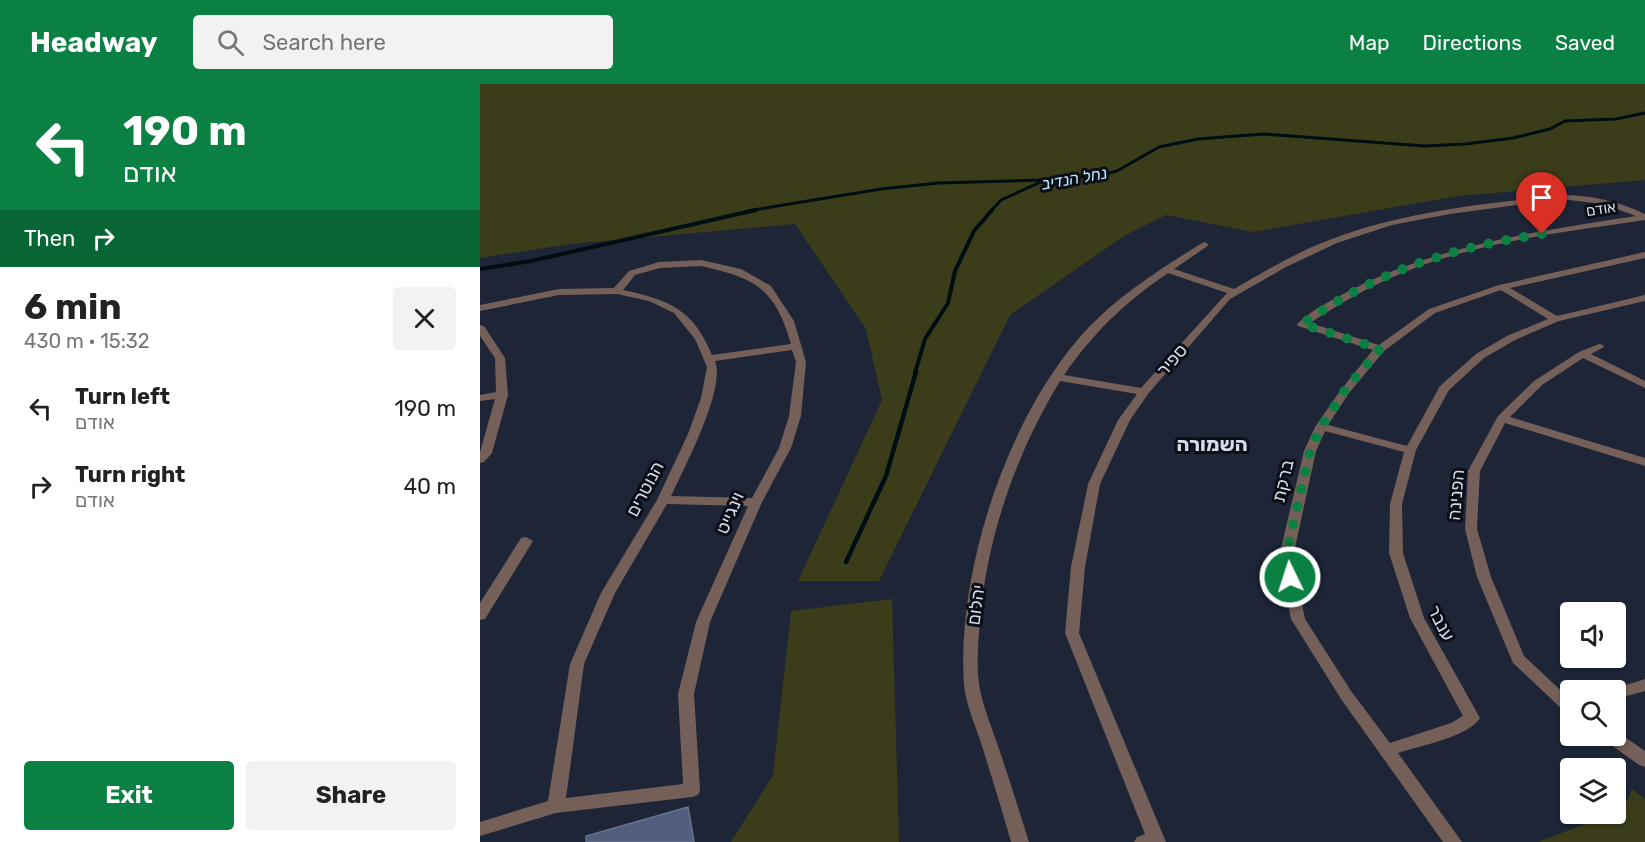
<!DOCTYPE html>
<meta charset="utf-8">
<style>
:root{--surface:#fff;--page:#f2f2f2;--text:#222;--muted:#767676;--accent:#0b8043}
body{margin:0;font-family:Rubik,"Noto Sans Hebrew",sans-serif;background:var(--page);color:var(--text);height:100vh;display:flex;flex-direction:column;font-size:22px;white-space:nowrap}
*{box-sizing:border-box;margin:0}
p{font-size:20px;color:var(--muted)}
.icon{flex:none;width:33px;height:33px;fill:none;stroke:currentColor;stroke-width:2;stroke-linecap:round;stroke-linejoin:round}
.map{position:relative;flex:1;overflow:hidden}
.details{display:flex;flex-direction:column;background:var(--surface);width:480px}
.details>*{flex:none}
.hud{background:#0b8043;color:#fff;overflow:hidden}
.buttons{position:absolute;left:1080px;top:518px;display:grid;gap:12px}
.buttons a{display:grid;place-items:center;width:66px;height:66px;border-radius:6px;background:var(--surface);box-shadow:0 2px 4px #0004;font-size:30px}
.pin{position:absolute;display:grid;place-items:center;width:51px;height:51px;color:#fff;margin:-62px -26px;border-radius:50% 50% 50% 0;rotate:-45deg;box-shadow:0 0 6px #0007}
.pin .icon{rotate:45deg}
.me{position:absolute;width:66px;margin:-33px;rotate:356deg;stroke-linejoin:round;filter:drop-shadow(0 0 4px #0008)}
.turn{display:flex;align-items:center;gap:21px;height:126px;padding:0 24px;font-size:27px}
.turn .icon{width:78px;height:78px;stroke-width:2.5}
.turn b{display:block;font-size:42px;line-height:51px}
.then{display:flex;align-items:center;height:57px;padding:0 24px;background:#0003;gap:12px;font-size:22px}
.round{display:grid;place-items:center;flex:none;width:63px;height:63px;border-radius:6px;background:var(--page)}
.overview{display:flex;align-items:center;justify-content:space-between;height:102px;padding:0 24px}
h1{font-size:36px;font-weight:700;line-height:45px}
.action{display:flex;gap:12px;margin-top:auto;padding:12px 24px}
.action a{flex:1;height:69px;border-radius:6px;background:var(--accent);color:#fff;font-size:24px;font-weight:700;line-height:69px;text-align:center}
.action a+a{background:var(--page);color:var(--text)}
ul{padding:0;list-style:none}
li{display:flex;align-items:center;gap:18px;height:78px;padding:0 24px}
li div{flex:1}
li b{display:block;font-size:22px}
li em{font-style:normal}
header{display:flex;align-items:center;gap:36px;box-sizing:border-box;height:84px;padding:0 30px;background:var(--accent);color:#fff}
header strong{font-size:28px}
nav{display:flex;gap:33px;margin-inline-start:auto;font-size:21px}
.search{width:420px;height:54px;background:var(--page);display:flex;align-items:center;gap:15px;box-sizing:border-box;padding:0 21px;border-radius:6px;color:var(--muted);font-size:22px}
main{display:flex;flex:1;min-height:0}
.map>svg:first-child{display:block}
</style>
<header>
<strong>Headway</strong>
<div class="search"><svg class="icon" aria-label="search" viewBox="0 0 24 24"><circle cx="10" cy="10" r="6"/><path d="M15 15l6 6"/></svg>Search here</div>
<nav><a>Map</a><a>Directions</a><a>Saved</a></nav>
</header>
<main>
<section class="details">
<div class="hud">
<div class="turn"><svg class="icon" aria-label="left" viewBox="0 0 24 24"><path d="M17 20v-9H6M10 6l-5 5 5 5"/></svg><div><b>190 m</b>אודם</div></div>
<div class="then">Then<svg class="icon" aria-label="right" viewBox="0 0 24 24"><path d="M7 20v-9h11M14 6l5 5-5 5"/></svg></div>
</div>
<div class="overview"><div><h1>6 min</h1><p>430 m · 15:32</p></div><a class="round"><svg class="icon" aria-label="close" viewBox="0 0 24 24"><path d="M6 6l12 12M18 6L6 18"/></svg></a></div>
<ul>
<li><svg class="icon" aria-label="left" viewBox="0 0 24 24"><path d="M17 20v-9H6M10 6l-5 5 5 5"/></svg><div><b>Turn left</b><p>אודם</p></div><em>190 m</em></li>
<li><svg class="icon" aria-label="right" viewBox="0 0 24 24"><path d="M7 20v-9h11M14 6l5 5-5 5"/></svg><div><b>Turn right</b><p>אודם</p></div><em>40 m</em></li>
</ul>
<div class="action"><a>Exit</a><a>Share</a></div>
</section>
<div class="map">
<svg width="1165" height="758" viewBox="0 0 1165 758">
<rect width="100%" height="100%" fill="#1d2537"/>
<!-- green -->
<path fill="#3b3d1a" d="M0 0H1165V96L978 112 773 148 686 131 644 152 530 231 399 497H318L402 316 386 245 315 140 90 160 0 174Z
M412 515 419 758H251L293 691 311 527Z
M1152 705 1165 715V758H1058L1144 725Z"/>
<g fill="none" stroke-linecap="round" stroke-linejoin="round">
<!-- stream-far2 -->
<path stroke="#000d12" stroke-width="3" d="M267 127 401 105 458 99 562 96
M511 127 521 116 565 96 622 91 637 87 679 63 718 55 784 50 945 62 985 60 1033 54 1070 45 1085 37 1136 35 1165 29"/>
<!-- stream-far1 -->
<path stroke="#000d12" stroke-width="4" d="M0 185 51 177 276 126
M435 289 445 255 468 219 475 187 494 147 512 126"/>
<!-- stream -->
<path stroke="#000d12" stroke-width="4.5" d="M366 478 406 392 436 288"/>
<!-- street -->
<path fill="#746058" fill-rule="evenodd" d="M1081 111C1110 111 1138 117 1165 130V136C1078 149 986 159 906 196 879 208 855 223 830 239L899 261 949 225 1019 201 1165 168V174L1030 204 1077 232 1165 211V217L1079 237 1035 256 1004 274 969 306 936 366 922 420 923 469 944 534 1000 634C990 652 937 663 918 669L982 758H963L861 615 811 535 799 473 824 367 835 343 860 307 893 266 818 242 817 240C832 225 856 214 875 204 963 160 1060 147 1156 132L1123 120 1081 115 970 130 912 141 857 159 806 183 750 215 668 310 650 336 620 400 605 483 599 549 686 758H654L657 753 665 750 585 549 591 483 608 400 638 336 657 310 580 297C536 370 507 452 500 537 498 559 496 584 500 606 504 625 512 644 518 662 529 694 539 726 549 758H531C522 726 512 694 502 662 496 643 486 621 484 601 476 486 529 327 609 243 642 209 682 184 722 159L725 158 729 161 694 185 754 205C786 187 818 167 852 155 926 127 1004 120 1081 111ZM688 189 747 209 661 304 584 291C614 248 645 218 688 189ZM1021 206 1068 235 1027 252 996 270 960 302 927 362 848 341 869 309 904 267 955 229ZM845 347 924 368 910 420 909 469 930 534 983 632 971 639 910 659 871 607 825 535 813 473 836 367Z
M221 176 261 185 291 202 314 237 326 278 321 332 311 364 282 418 230 538 214 610 220 706 218 711 212 713 76 729 0 752V738L68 717 90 580 121 509 177 416 208 350 221 314 227 283 215 255 194 229 169 217 137 210 79 211 0 227V221L79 205 134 204 149 187 179 178ZM221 182C275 194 295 204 311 260L232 271C213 225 189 216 143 206L155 191 180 184ZM312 266 316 278 309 332 299 364 272 414 191 412C204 384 246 305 235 277ZM187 420 268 422 216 538 198 610 203 700 86 714 104 580 135 509Z
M0 241 4 242 25 274 28 311 12 369 4 378 0 379V368L15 315 0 317V311L16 308 15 274 0 252Z
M1119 260 1123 261 1124 263 1111 270 1165 297V304L1103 274 1062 301 1030 333 1165 374V382L1025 339 1000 387 997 445 1011 493 1044 572 1090 615V630L1085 628 1033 579 997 493 985 445 988 387 1018 332 1054 297 1099 268Z
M46 453 53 457 5 535 0 536V519L41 454Z
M1165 595V607L1136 615V606H1130Z
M1136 647 1165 667V683L1159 681 1123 655 1121 651H1136Z"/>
</g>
<!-- shaded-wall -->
<path fill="#2c3854" d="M208 723 210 729 215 758H214Z"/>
<!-- building -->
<path fill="#515e7e" stroke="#66728e" stroke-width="1.5" d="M208 723 214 758H106V752Z"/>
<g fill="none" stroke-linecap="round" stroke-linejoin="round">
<!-- route -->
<path stroke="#0b8043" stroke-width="10" stroke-dasharray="0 18" d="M810 493 806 472 830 367 841 343 865 306 900 265 822 240C899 186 971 164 1062 150"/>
</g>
<g text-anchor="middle" stroke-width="6" stroke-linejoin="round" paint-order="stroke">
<!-- far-street labels -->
<g font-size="15" fill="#d6dce8" stroke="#0b0e16">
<text transform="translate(1121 125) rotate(-9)" y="5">אודם</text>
</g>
<!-- far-water labels -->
<g font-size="16" font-style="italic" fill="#b8ebfa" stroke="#0b0e16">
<text transform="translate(594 94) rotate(-10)" y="6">נחל הנדיב</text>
</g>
<!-- street labels -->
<g font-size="18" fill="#d6dce8" stroke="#0b0e16">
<text transform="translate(692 276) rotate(-49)" y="6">ספיר</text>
<text transform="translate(803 397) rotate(-77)" y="6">ברקת</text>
<text transform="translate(165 405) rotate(-62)" y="6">הנוטרים</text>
<text transform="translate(976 411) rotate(-85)" y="6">הפנינה</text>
<text transform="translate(250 429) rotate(-66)" y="6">וינגייט</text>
<text transform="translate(496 521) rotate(-82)" y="6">יהלום</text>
<text transform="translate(961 539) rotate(63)" y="6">ענבר</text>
</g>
<!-- neighbourhood labels -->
<g font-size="20" font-weight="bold" fill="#d6dce8" stroke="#0b0e16">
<text x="732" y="367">השמורה</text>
</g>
</g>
</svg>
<div class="buttons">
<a><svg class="icon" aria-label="sound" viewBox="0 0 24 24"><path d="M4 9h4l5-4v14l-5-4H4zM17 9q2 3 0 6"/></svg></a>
<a><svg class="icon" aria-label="search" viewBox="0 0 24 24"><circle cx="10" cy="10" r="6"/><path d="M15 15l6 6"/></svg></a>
<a><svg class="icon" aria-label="layers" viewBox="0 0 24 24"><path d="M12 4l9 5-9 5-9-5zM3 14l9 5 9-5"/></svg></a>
</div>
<div class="pin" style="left:1062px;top:150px;background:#d93025"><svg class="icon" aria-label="arrive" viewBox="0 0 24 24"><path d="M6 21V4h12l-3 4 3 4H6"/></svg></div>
<svg class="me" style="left:810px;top:493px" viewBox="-20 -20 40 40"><circle r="17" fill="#0b8043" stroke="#fff" stroke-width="3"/><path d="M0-11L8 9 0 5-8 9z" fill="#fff"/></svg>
</div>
</main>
